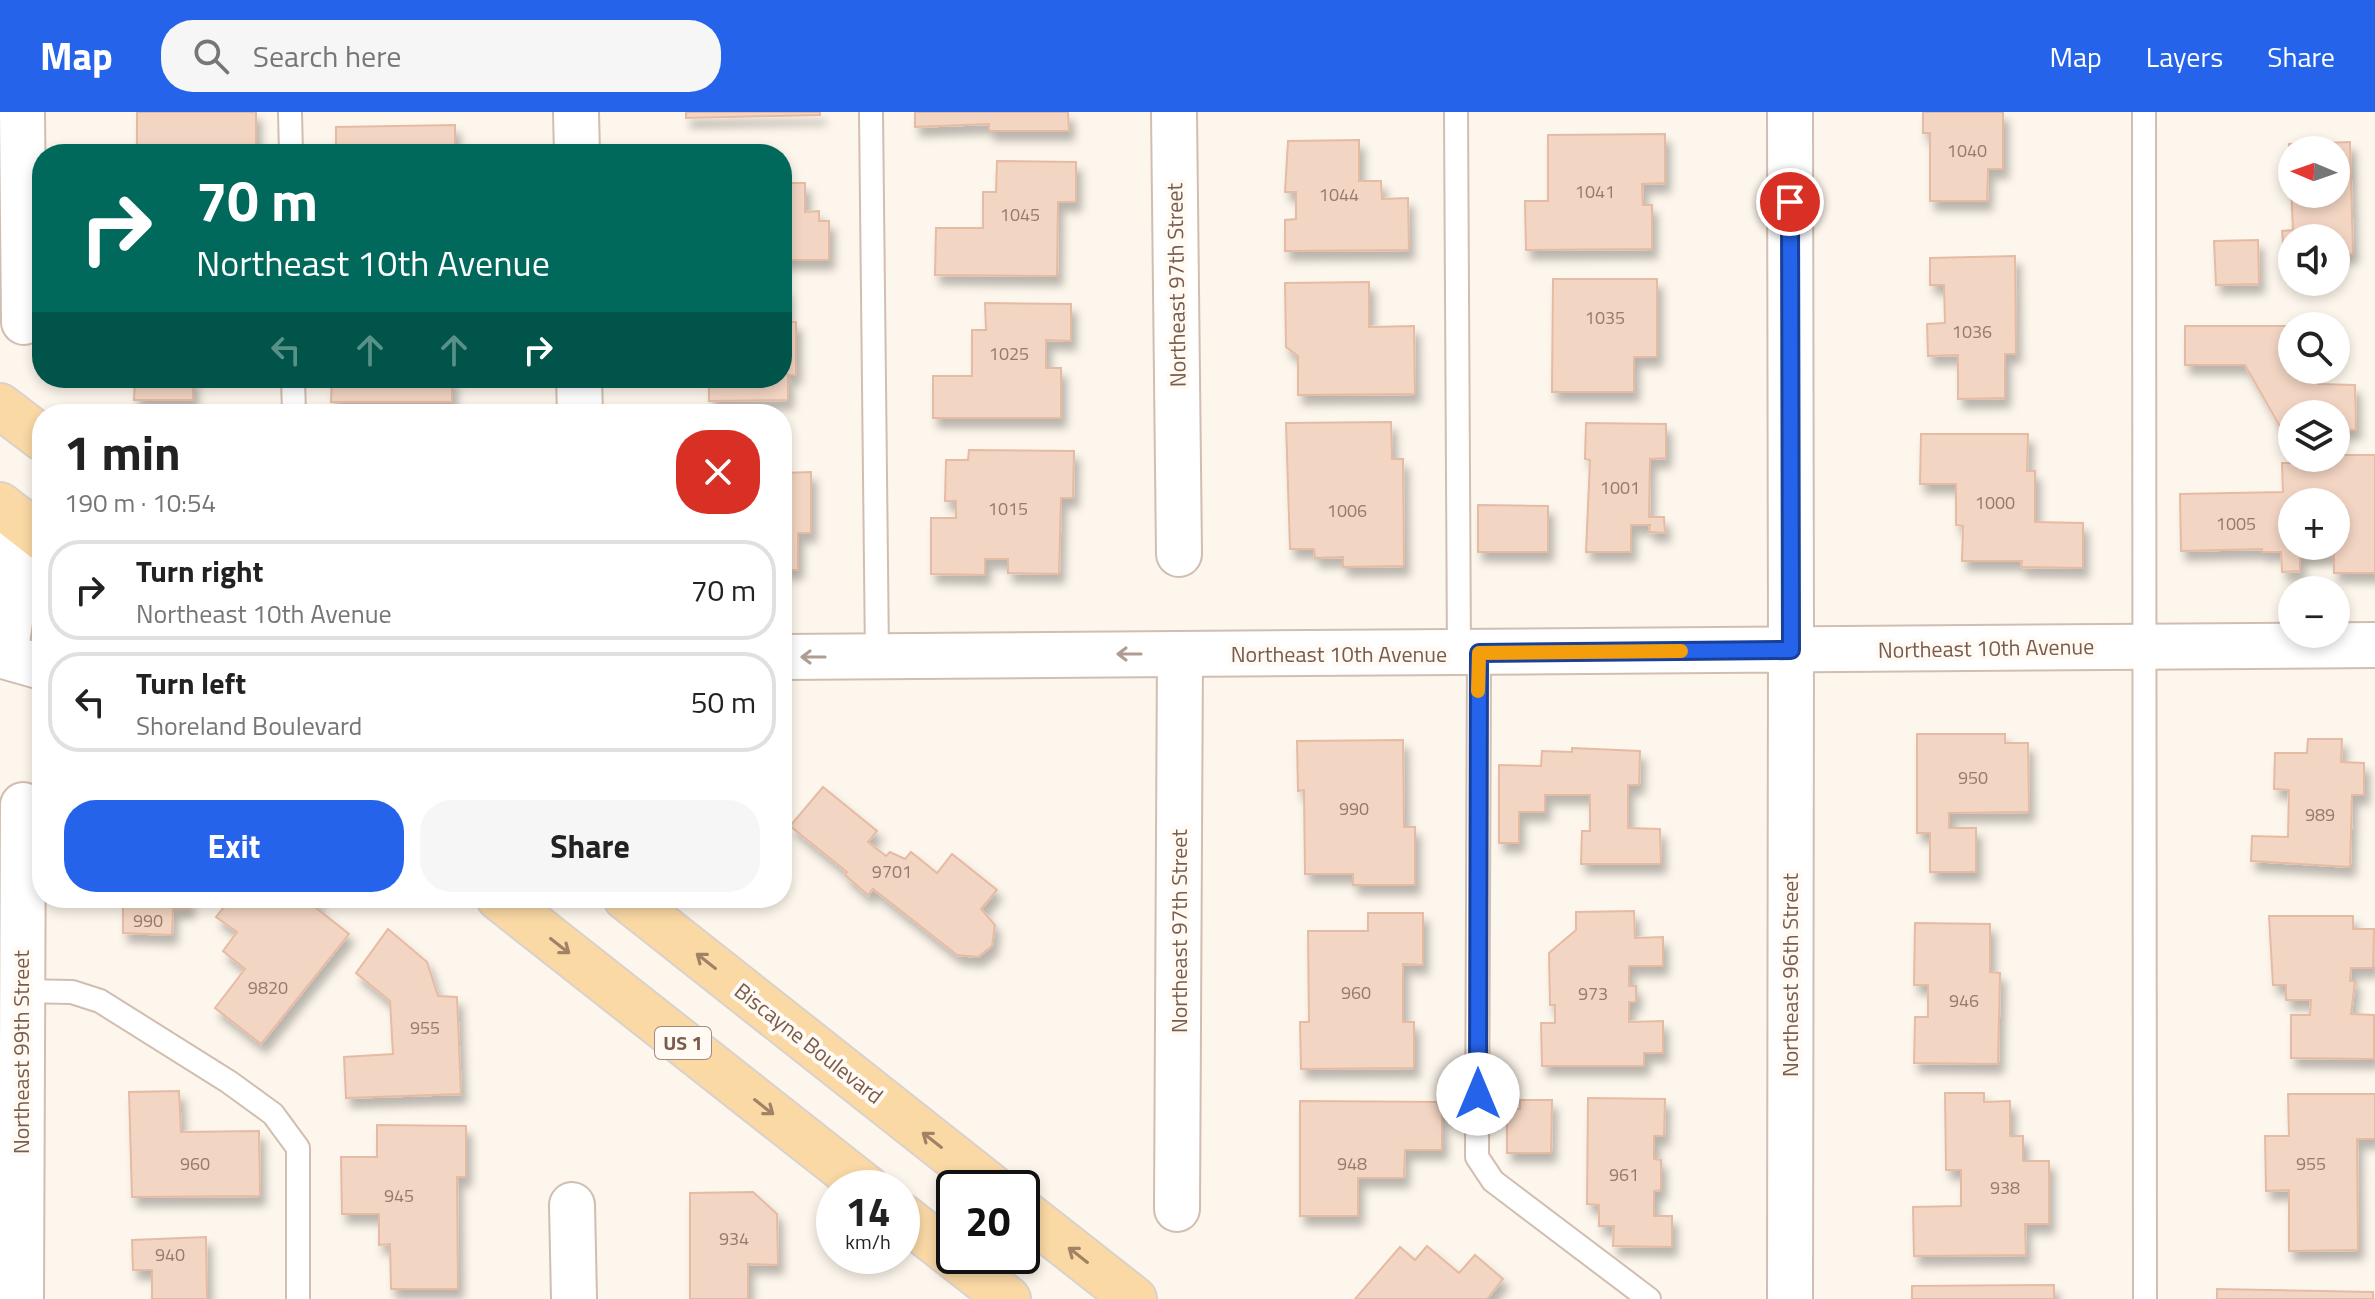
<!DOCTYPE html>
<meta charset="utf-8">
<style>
:root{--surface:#fff;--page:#f6f6f6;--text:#222;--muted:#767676;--line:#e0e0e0;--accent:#2563eb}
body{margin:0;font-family:"Titillium Web",sans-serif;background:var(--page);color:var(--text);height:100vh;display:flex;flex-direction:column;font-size:30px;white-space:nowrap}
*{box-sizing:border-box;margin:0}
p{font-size:26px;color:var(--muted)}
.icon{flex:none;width:44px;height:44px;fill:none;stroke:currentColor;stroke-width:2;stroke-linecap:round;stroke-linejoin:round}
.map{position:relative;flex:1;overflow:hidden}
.drawer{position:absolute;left:32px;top:292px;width:760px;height:504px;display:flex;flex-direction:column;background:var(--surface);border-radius:32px;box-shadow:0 4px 12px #0003}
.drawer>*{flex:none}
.hud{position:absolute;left:32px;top:32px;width:760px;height:244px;border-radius:32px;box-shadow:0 4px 12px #0003;background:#00695c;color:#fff;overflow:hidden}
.needle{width:52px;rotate:272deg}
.tools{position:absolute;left:2278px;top:24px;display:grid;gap:16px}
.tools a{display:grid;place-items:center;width:72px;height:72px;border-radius:50%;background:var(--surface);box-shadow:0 4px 12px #0003;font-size:40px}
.speed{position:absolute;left:816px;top:1058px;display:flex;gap:16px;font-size:40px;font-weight:700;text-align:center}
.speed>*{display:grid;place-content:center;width:104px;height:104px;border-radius:50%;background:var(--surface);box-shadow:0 4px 12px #0003;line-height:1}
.speed small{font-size:20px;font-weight:400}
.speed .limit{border:4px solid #111;border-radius:12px;background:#fff;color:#111}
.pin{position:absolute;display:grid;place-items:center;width:68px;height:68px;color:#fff;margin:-34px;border:4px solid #fff;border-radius:50%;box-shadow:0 2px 8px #0007}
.me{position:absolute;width:88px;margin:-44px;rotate:0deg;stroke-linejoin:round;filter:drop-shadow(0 0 6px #0008)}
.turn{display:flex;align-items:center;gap:28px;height:168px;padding:0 32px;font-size:36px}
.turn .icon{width:104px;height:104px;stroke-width:2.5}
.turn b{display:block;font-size:56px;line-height:68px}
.lanes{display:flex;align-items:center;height:76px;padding:0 32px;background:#0003;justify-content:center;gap:40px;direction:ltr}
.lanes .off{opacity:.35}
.round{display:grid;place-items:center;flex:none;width:84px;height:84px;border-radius:32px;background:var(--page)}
.head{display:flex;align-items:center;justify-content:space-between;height:136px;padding:0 32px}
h1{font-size:48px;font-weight:700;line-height:60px}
.action{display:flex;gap:16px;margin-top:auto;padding:16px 32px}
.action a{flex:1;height:92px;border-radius:32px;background:var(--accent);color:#fff;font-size:32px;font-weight:700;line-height:92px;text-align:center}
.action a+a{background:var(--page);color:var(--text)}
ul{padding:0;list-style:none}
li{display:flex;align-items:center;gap:24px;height:100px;margin:0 16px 12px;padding:0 16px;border:4px solid var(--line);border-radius:32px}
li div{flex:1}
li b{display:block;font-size:30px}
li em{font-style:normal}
header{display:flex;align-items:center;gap:48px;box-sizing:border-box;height:112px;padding:0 40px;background:var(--accent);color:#fff}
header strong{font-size:38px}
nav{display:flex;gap:44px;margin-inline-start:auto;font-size:28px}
.search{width:560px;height:72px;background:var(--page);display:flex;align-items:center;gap:20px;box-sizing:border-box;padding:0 28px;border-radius:32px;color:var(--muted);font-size:30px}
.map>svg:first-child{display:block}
</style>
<header>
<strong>Map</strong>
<div class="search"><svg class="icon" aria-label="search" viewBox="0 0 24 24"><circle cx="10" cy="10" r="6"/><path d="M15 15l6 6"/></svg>Search here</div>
<nav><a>Map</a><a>Layers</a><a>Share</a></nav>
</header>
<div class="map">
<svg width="2375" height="1187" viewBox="0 0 2375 1187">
<defs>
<filter id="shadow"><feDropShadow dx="5" dy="9" stdDeviation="4" flood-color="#0004"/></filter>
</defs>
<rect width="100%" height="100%" fill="#fdf6ec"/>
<!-- building -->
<path fill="#f3d5c3" stroke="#e6bba3" stroke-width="2" fill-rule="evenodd" filter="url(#shadow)" d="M137 0H256V42H137Z
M686 0H820V3L686 6Z
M915 0H1068L1069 19H989V12L915 15Z
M1923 0H2003V57H1988L1987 89H1930V21H1923Z
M455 13V42H336V15Z
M1665 22V71L1642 72 1643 93H1652V137L1526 138 1525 89H1548V23Z
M1359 28V69H1381L1382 87 1408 86 1409 138 1285 139V108L1296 107V80H1285L1288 29Z
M2350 30 2353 142H2336V126H2292V143H2284L2282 119 2293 118 2289 32ZM2292 38H2336V82H2292Z
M730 34H766V42H730Z
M997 49 1076 50V90H1058L1057 164 935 163 936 116H983V80H996Z
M782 71H805V100L819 99V109H829V148H782Z
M2258 128 2259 172 2216 173 2214 129Z
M2015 144 2016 242H2005V286L1958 287V243L1928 244 1927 212 1945 211 1944 173H1930V146Z
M1553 167H1657V245H1634V280H1552Z
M1369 170V215L1414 214 1415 282 1298 283V244L1286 235 1285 171Z
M782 176H786V210H796V263H788V288L709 289V266H782Z
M985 191 1071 192V229L1046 228V256H1061V306H933V264H972V218H986Z
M2185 214H2285L2292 226V258H2310L2318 272 2355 273 2356 318H2336V302H2292V318H2282L2245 253H2185Z
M135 266H193V288H134Z
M332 266H452V290H331Z
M1391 310 1392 347H1403L1404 454 1343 455V445L1315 446 1314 437H1290L1286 311Z
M1586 311 1666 312V346L1650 347 1649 405H1664L1665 421 1649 420 1650 413H1631V440H1586L1590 348 1585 347Z
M1921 322H2028L2027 359H2035V410L2083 411V456L2021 455 2022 449H1962L1963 414 1956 413V372H1920Z
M969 338 1074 339 1073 386H1061L1059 462 1008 461V447H985V463L931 462V406H956V389H945L946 348H968Z
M2336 343H2375V461H2334V442L2300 443V459L2282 460 2281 440H2262V437L2181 439 2180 382 2283 380 2282 351H2323V346H2336ZM2292 390H2336V434H2292Z
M811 360V421H798V458H782V361Z
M1478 393 1548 394V440H1478Z
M1917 622H2005V631H2028L2029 700 1949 701V716H1976V760H1930V721H1917Z
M2308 627H2342L2341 650 2364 651V683H2352L2350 755 2251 749 2252 724 2288 725 2289 678 2274 677 2275 641H2307Z
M1403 628 1404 715H1415V773H1353V762H1305L1304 678 1298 679 1297 629Z
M1572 636 1640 639 1639 673H1628V716L1660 717 1661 752H1581L1582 719H1590V683H1545V700H1519V731H1499V653L1541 654 1542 639 1572 640Z
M823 675 877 719 868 730 886 744 890 740 905 747 911 740 937 761 952 742 997 778 981 797 995 813 992 834 978 845 957 843 873 777 868 783 845 763 847 760 790 714Z
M123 786H189V797H173L172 823 123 821Z
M231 786H315L319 789 315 795 349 822 261 932 215 896 245 857 223 839 237 820 216 805Z
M1634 799 1635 826 1663 825V854H1629V874H1636V890H1629V910L1663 909V941H1644V954H1542L1541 911H1555V893H1550L1549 841 1576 818V800Z
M1368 801H1423V853L1403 852V910H1414V956L1301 957 1300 910H1309L1308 819H1368Z
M2269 804H2353V817H2374L2373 856H2351L2350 869H2355L2351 902 2374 903V947L2291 946V903H2310L2311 888H2286V873H2273Z
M1915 811 1990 812V860L2000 861 1998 952 1914 951 1915 905H1928V873H1914Z
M388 817 427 850 438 884 457 885 461 982 346 986 344 945 393 942 390 889 356 861Z
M179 979 181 1020 259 1019 260 1084 132 1085 129 980Z
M1945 981H1984V990L2010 989V1024H2023V1049H2049V1112H2025L2026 1143 1914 1144 1913 1095 1961 1094V1058H1946Z
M2288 982H2375V1027H2357L2358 1138 2289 1139V1078L2266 1079 2265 1024H2289Z
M1588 986 1665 987 1664 1024H1654V1047L1661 1048V1078L1654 1079V1104H1672V1135L1613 1134 1614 1114H1599V1093L1587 1092Z
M1520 988H1552L1551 1041H1507V997H1520Z
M1300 989 1442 990V1038H1405L1404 1066H1358V1104H1300Z
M377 1013 466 1014V1065H457L458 1177H391L390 1132 379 1133V1102H342L341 1045H377Z
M753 1080 777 1102 778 1153 748 1152V1187H690V1081Z
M206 1125 207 1187H152V1158H133L132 1128Z
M1427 1134 1459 1161 1475 1143 1503 1167 1487 1187H1355L1400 1135 1415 1148Z
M2054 1173V1187H1912V1174Z
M2217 1177 2373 1180V1187H2217Z"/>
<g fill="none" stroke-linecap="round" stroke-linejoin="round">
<!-- service casing -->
<g stroke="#d1beb0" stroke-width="26">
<path id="service" d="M290 0 291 42
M871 0 877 544
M1456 0 1459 542
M2144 0 2145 1187
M293 266 294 302
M1479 541 1477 1045 1493 1069 1649 1187
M20 879 72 880 100 889 229 970 273 1002 298 1036V1187"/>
</g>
<!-- minor casing -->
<g stroke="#d1beb0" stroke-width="48">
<path id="minor" d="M22 0 24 210
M576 0 577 42
M1174 0 1179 442
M1790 0 1791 538
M579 266 580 302
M0 543 42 555
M5 543 18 458V407
M572 1093 574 1187
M1177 1097 1180 542
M21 1187 23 693"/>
</g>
<!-- tertiary casing -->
<g stroke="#d1beb0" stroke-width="48">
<path id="tertiary" d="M782 545 2375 533
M1790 1187 1791 538"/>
</g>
<!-- primary casing -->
<g stroke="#dad1cd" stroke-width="48">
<path id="primary" d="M0 294 42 326
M0 393 42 426
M499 786 867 1076
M626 786 993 1076
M1022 1099 1134 1187
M902 1104 1008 1187"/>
</g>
<!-- service -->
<use href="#service" stroke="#fff" stroke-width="22"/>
<!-- minor -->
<use href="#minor" stroke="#fff" stroke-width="44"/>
<!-- tertiary -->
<use href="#tertiary" stroke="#fff" stroke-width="44"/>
<!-- primary -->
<use href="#primary" stroke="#fbd9a5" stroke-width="44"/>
</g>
<!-- one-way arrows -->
<defs><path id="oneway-shaft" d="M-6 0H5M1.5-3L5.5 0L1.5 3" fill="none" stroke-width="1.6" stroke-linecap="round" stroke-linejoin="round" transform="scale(2)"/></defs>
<g stroke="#af9d94">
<use href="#oneway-shaft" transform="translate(1129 542) rotate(180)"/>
<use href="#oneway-shaft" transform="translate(813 545) rotate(180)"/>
</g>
<g stroke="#a18267">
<use href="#oneway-shaft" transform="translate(560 834) rotate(38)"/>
<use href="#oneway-shaft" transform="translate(706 849) rotate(-142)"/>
<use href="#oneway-shaft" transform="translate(764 995) rotate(38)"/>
<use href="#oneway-shaft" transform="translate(932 1028) rotate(-142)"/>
<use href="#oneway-shaft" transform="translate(1078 1143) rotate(-142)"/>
</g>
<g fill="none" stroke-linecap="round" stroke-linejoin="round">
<!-- route casing -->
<g stroke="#184099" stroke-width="20">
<path id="route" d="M1478 982 1479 541 1791 538 1790 90"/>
</g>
<!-- route -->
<use href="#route" stroke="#2563eb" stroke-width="14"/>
<!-- slow -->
<path stroke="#f59e0b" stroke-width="14" d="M1478 579 1479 541 1681 539"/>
</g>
<g text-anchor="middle" stroke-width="8" stroke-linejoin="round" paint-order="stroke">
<!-- number labels -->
<g font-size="18" fill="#987a6a">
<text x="1967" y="45">1040</text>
<text x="1595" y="86">1041</text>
<text x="1339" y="89">1044</text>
<text x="1020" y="109">1045</text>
<text x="1605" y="212">1035</text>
<text x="1972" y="226">1036</text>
<text x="1009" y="248">1025</text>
<text x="1620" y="382">1001</text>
<text x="1995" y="397">1000</text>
<text x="1008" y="403">1015</text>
<text x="1347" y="405">1006</text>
<text x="2236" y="418">1005</text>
<text x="1973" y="672">950</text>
<text x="1354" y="703">990</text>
<text x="2320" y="709">989</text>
<text x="892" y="766">9701</text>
<text x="148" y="815">990</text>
<text x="268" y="882">9820</text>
<text x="1356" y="887">960</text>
<text x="1593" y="888">973</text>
<text x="1964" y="895">946</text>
<text x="425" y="922">955</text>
<text x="195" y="1058">960</text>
<text x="1352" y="1058">948</text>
<text x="2311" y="1058">955</text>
<text x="1624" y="1069">961</text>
<text x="2005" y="1082">938</text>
<text x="399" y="1090">945</text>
<text x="734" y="1133">934</text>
<text x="170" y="1149">940</text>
</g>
<!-- shield labels -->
<rect fill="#fffaf3" stroke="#a28b7f" stroke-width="2" x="655" y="915" width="56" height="32" rx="6"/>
<g font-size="20" font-weight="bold" fill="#7a5c4d">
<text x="683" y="938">US 1</text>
</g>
<!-- street labels -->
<g font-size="22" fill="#7a5c4d" stroke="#fffaf3">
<text transform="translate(1176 173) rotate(-91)" y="8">Northeast 97th Street</text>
<text transform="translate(1986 536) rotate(-1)" y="8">Northeast 10th Avenue</text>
<text x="1339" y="550">Northeast 10th Avenue</text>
<text transform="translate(1179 819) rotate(-90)" y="8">Northeast 97th Street</text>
<text transform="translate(1790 863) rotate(-90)" y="8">Northeast 96th Street</text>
<text transform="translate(809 931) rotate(38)" y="8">Biscayne Boulevard</text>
<text transform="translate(21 940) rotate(-90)" y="8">Northeast 99th Street</text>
</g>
</g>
</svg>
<div class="tools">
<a><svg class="needle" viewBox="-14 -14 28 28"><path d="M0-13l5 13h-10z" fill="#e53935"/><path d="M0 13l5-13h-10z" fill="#767676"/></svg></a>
<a><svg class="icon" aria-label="sound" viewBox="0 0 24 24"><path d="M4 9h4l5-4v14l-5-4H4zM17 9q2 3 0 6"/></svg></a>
<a><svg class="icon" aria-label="search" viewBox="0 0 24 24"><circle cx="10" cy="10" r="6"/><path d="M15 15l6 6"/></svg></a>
<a><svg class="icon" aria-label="layers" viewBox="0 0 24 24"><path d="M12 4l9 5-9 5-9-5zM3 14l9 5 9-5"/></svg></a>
<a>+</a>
<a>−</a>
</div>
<div class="speed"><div>14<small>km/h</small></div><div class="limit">20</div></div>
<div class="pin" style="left:1790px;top:90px;background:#d93025"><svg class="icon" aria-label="arrive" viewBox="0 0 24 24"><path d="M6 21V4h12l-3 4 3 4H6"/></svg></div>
<svg class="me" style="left:1478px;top:982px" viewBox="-20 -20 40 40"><circle r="19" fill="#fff"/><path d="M0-13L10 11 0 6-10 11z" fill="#2563eb"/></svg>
<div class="hud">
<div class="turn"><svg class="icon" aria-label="right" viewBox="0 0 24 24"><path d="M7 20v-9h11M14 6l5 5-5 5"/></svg><div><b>70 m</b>Northeast 10th Avenue</div></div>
<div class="lanes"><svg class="icon off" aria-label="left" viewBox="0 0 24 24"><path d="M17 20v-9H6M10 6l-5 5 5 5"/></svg><svg class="icon off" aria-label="ahead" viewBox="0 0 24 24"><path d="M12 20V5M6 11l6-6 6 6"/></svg><svg class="icon off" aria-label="ahead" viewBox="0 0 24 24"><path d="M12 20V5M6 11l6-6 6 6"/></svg><svg class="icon" aria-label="right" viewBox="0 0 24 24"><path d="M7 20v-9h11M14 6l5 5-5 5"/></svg></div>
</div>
<section class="drawer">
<div class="head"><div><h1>1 min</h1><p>190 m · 10:54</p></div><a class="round" style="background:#d93025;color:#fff"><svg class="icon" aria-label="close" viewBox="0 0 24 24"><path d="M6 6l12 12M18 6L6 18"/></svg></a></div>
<ul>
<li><svg class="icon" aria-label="right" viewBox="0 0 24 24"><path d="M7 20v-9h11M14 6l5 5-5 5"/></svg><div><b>Turn right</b><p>Northeast 10th Avenue</p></div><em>70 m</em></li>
<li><svg class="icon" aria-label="left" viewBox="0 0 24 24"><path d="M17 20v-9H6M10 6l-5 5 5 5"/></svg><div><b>Turn left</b><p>Shoreland Boulevard</p></div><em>50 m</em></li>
</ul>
<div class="action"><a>Exit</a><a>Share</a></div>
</section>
</div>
